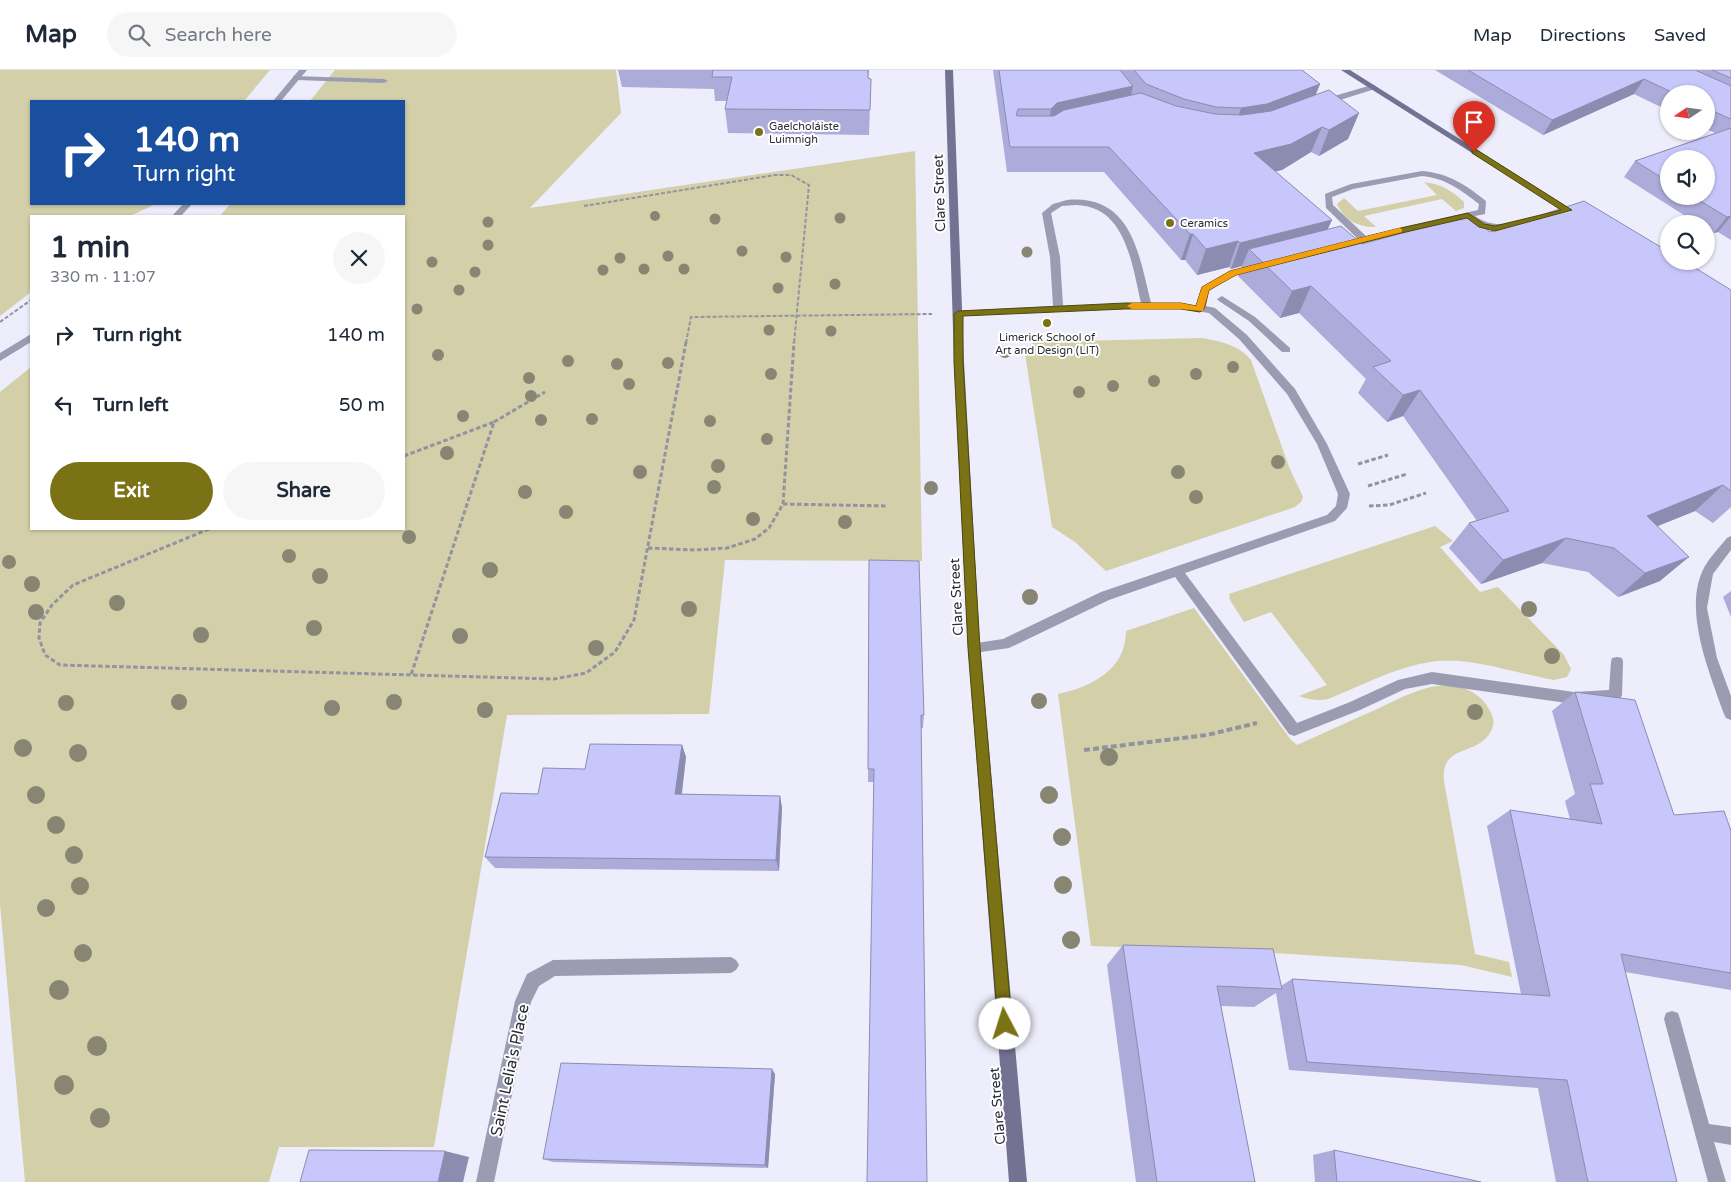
<!DOCTYPE html>
<meta charset="utf-8">
<style>
:root{--surface:#fff;--page:#f6f6f7;--text:#1f2937;--muted:#747a83;--line:#e0e1e3;--accent:#7a7214}
body{margin:0;font-family:"Varela Round",sans-serif;background:var(--page);color:var(--text);height:100vh;display:flex;flex-direction:column;font-size:19px;white-space:nowrap}
*{box-sizing:border-box;margin:0}
p{font-size:16px;color:var(--muted)}
.icon{flex:none;width:28px;height:28px;fill:none;stroke:currentColor;stroke-width:2;stroke-linecap:round;stroke-linejoin:round}
.map{position:relative;flex:1;overflow:hidden}
.panel{position:absolute;left:30px;top:145px;width:375px;height:315px;display:flex;flex-direction:column;background:var(--surface);border-radius:0px;box-shadow:0 1px 4px #0004}
.panel>*{flex:none}
.banner{position:absolute;left:30px;top:30px;width:375px;height:105px;border-radius:0px;box-shadow:0 1px 4px #0004;background:#1a4fa0;color:#fff;overflow:hidden}
.needle{width:32px;rotate:257deg}
.buttons{position:absolute;left:1660px;top:15px;display:grid;gap:10px}
.buttons a{display:grid;place-items:center;width:55px;height:55px;border-radius:50%;background:var(--surface);box-shadow:0 1px 4px #0004;font-size:25px}
.pin{position:absolute;display:grid;place-items:center;width:42px;height:42px;color:#fff;margin:-51px -21px;border-radius:50% 50% 50% 0;rotate:-45deg;box-shadow:0 0 5px #0007}
.pin .icon{rotate:45deg}
.me{position:absolute;width:55px;margin:-28px;rotate:355deg;stroke-linejoin:round;filter:drop-shadow(0 0 4px #0008)}
.turn{display:flex;align-items:center;gap:18px;height:105px;padding:0 20px;font-size:22px}
.turn .icon{width:65px;height:65px;stroke-width:2.5}
.turn b{display:block;font-size:35px;line-height:42px}
.round{display:grid;place-items:center;flex:none;width:52px;height:52px;border-radius:26px;background:var(--page)}
.headline{display:flex;align-items:center;justify-content:space-between;height:85px;padding:0 20px}
h1{font-size:30px;font-weight:800;line-height:38px}
.cta{display:flex;gap:10px;margin-top:auto;padding:10px 20px}
.cta a{flex:1;height:58px;border-radius:30px;background:var(--accent);color:#fff;font-size:20px;font-weight:800;line-height:58px;text-align:center}
.cta a+a{background:var(--page);color:var(--text)}
ul{padding:0;list-style:none}
li{display:flex;align-items:center;gap:15px;height:70px;padding:0 20px}
li div{flex:1}
li b{display:block;font-size:19px}
li em{font-style:normal}
header{display:flex;align-items:center;gap:30px;box-sizing:border-box;height:70px;padding:0 25px;background:var(--surface);border-bottom:1px solid var(--line)}
header strong{font-size:24px}
nav{display:flex;gap:28px;margin-inline-start:auto;font-size:18px}
.search{width:350px;height:45px;background:var(--page);display:flex;align-items:center;gap:12px;box-sizing:border-box;padding:0 18px;border-radius:28px;color:var(--muted);font-size:19px}
.map>svg:first-child{display:block}
</style>
<header>
<strong>Map</strong>
<div class="search"><svg class="icon" aria-label="search" viewBox="0 0 24 24"><circle cx="10" cy="10" r="6"/><path d="M15 15l6 6"/></svg>Search here</div>
<nav><a>Map</a><a>Directions</a><a>Saved</a></nav>
</header>
<div class="map">
<svg width="1731" height="1112" viewBox="0 0 1731 1112">
<rect width="100%" height="100%" fill="#ededfb"/>
<!-- green -->
<path fill="#d2cfa9" d="M0 0H270L244 31H31V134H156L130 146H31V222L0 246Z
M335 0H616L621 43 530 138 915 81 922 491 725 490 709 644 507 645 434 1077H279L269 1112H25L0 834V322L31 297V459H404V146H220L230 134H404V31H310Z
M1424 112C1441 114 1451 120 1464 132V138L1456 141 1442 129 1364 146 1376 157C1359 158 1344 150 1337 134L1344 128 1358 141 1437 125Z
M1203 268C1222 272 1239 275 1251 290L1289 397 1303 427 1301 432 1295 437 1106 501 1075 472 1052 457 1025 284 1028 277 1034 272Z
M1435 456 1453 471 1440 477 1480 522 1498 517 1564 585 1571 599 1567 607 1554 610C1519 604 1471 587 1437 591 1400 595 1363 615 1328 629 1317 631 1310 630 1299 626L1327 615 1271 542 1244 552 1230 530 1229 524Z
M1194 538 1291 670 1297 675C1324 663 1350 651 1377 639 1398 629 1422 616 1445 615 1459 614 1477 622 1485 633 1491 642 1497 651 1491 661 1478 687 1440 673 1444 711L1475 884 1509 892 1512 907 1461 895 1243 881 1091 876 1058 624C1091 617 1126 600 1126 561Z"/>
<g fill="none" stroke-linecap="round" stroke-linejoin="round">
<!-- path-far2 -->
<path stroke="#9393a0" stroke-width="2" stroke-dasharray="4 2" stroke-linecap="butt" d="M584 136 775 105H791L809 115 794 273
M0 252 31 230
M686 273 691 247 932 244"/>
<!-- path-far1 -->
<path stroke="#9393a0" stroke-width="3" stroke-dasharray="4.5 2.5" stroke-linecap="butt" d="M494 352 545 322
M404 386 494 352 411 605
M1358 394 1388 385
M1368 416 1407 404
M783 434 888 436
M1369 436 1389 435 1426 423
M209 459 73 515 52 535 40 553 39 568 45 585 60 595 554 609 586 603 615 582 634 550 686 272
M648 478 695 480 727 478 755 469 769 458 783 434 794 272"/>
<!-- path -->
<path stroke="#9393a0" stroke-width="4" stroke-dasharray="6 3" stroke-linecap="butt" d="M1084 680 1207 665 1257 653"/>
<!-- service -->
<path fill="#9b9bb2" fill-rule="evenodd" d="M293 6 384 9 388 11 384 13 296 10H293Z
M1422 101C1448 103 1466 115 1486 131L1485 144 1475 146C1491 157 1504 155 1522 150L1526 153C1509 166 1483 159 1466 148L1398 163 1342 179 1339 178V174L1358 169 1326 138 1325 124 1351 114ZM1422 106C1445 108 1461 120 1479 134L1478 140 1366 166 1333 135 1332 127 1353 119Z
M1067 130C1132 124 1139 185 1151 233L1196 235 1202 217 1230 201 1255 195 1260 198 1258 200 1236 205 1209 221 1206 236 1215 238 1247 265 1295 319 1327 374 1350 424 1347 438 1335 451 1185 503 1297 653 1350 632 1398 610 1432 602 1574 622 1609 620 1611 592 1612 588 1617 587 1622 588 1623 592 1622 625 1620 629 1574 634 1432 614 1405 619 1360 640 1294 666 1289 664 1175 507 1109 530 1009 578 974 583 970 582 968 578 970 574 1003 569 1101 522 1327 445 1336 436 1338 424 1317 374 1287 324 1239 269 1209 243 1181 239H1125L955 246 953 244 958 241 1053 236 1050 187 1042 143 1053 134ZM1076 135C1126 136 1132 195 1141 233L1063 236 1060 187 1051 143 1062 136Z
M1222 226 1255 247 1290 278V282H1282L1249 251 1219 231 1217 229Z
M1672 941 1678 943 1680 949 1709 1054 1731 1057V1075L1714 1072 1726 1112H1708L1664 949 1666 943Z"/>
<!-- minor -->
<path fill="#9b9bb2" fill-rule="evenodd" d="M299 0H307L281 31H273Z
M1372 15H1375V19L1340 30 1327 38 1320 36 1334 26Z
M183 134H192L181 146H172Z
M31 264V272L0 291V283Z
M1731 466V480L1713 504 1707 538 1717 588 1731 626V650L1726 648 1724 644C1710 604 1684 543 1702 502 1707 490 1719 478 1727 468Z
M731 887 736 890 739 895 736 900 731 903 555 906 539 916 531 932 494 1112H476L515 931 527 904 553 890Z"/>
<!-- secondary -->
<path fill="#737293" fill-rule="evenodd" d="M945 0H953L964 292 980 578 1027 1112H1009L968 578 954 292Z
M1341 0H1350L1582 146 1581 148H1575Z"/>
</g>
<!-- trees -->
<g fill="#888673">
<circle cx="655" cy="146" r="5"/>
<circle cx="840" cy="148" r="5.5"/>
<circle cx="715" cy="149" r="5.5"/>
<circle cx="488" cy="152" r="5.5"/>
<circle cx="488" cy="175" r="5.5"/>
<circle cx="742" cy="181" r="5.5"/>
<circle cx="1027" cy="182" r="5.5"/>
<circle cx="668" cy="186" r="5.5"/>
<circle cx="786" cy="187" r="5.5"/>
<circle cx="620" cy="188" r="5.5"/>
<circle cx="432" cy="192" r="5.5"/>
<circle cx="644" cy="199" r="5.5"/>
<circle cx="684" cy="199" r="5.5"/>
<circle cx="603" cy="200" r="5.5"/>
<circle cx="475" cy="202" r="5.5"/>
<circle cx="835" cy="214" r="5.5"/>
<circle cx="778" cy="218" r="5.5"/>
<circle cx="459" cy="220" r="5.5"/>
<circle cx="417" cy="239" r="5.5"/>
<circle cx="769" cy="260" r="5.5"/>
<circle cx="831" cy="261" r="5.5"/>
<circle cx="1005" cy="282" r="6"/>
<circle cx="438" cy="285" r="6"/>
<circle cx="568" cy="291" r="6"/>
<circle cx="668" cy="293" r="6"/>
<circle cx="617" cy="294" r="6"/>
<circle cx="1233" cy="297" r="6"/>
<circle cx="771" cy="304" r="6"/>
<circle cx="1196" cy="304" r="6"/>
<circle cx="529" cy="308" r="6"/>
<circle cx="1154" cy="311" r="6"/>
<circle cx="629" cy="314" r="6"/>
<circle cx="1113" cy="316" r="6"/>
<circle cx="1079" cy="322" r="6"/>
<circle cx="531" cy="326" r="6"/>
<circle cx="463" cy="346" r="6"/>
<circle cx="592" cy="349" r="6"/>
<circle cx="541" cy="350" r="6"/>
<circle cx="710" cy="351" r="6"/>
<circle cx="767" cy="369" r="6"/>
<circle cx="447" cy="383" r="7"/>
<circle cx="1278" cy="392" r="7"/>
<circle cx="718" cy="396" r="7"/>
<circle cx="640" cy="402" r="7"/>
<circle cx="1178" cy="402" r="7"/>
<circle cx="714" cy="417" r="7"/>
<circle cx="931" cy="418" r="7"/>
<circle cx="525" cy="422" r="7"/>
<circle cx="1196" cy="427" r="7"/>
<circle cx="566" cy="442" r="7"/>
<circle cx="753" cy="449" r="7"/>
<circle cx="845" cy="452" r="7"/>
<circle cx="409" cy="467" r="7"/>
<circle cx="289" cy="486" r="7"/>
<circle cx="9" cy="492" r="7"/>
<circle cx="490" cy="500" r="8"/>
<circle cx="320" cy="506" r="8"/>
<circle cx="32" cy="514" r="8"/>
<circle cx="1030" cy="527" r="8"/>
<circle cx="117" cy="533" r="8"/>
<circle cx="689" cy="539" r="8"/>
<circle cx="1529" cy="539" r="8"/>
<circle cx="36" cy="542" r="8"/>
<circle cx="314" cy="558" r="8"/>
<circle cx="201" cy="565" r="8"/>
<circle cx="460" cy="566" r="8"/>
<circle cx="596" cy="578" r="8"/>
<circle cx="1552" cy="586" r="8"/>
<circle cx="1039" cy="631" r="8"/>
<circle cx="179" cy="632" r="8"/>
<circle cx="394" cy="632" r="8"/>
<circle cx="66" cy="633" r="8"/>
<circle cx="332" cy="638" r="8"/>
<circle cx="485" cy="640" r="8"/>
<circle cx="1475" cy="642" r="8"/>
<circle cx="23" cy="678" r="9"/>
<circle cx="78" cy="683" r="9"/>
<circle cx="1109" cy="687" r="9"/>
<circle cx="36" cy="725" r="9"/>
<circle cx="1049" cy="725" r="9"/>
<circle cx="56" cy="755" r="9"/>
<circle cx="1062" cy="767" r="9"/>
<circle cx="74" cy="785" r="9"/>
<circle cx="1063" cy="815" r="9"/>
<circle cx="80" cy="816" r="9"/>
<circle cx="46" cy="838" r="9"/>
<circle cx="1071" cy="870" r="9"/>
<circle cx="83" cy="883" r="9"/>
<circle cx="59" cy="920" r="10"/>
<circle cx="97" cy="976" r="10"/>
<circle cx="64" cy="1015" r="10"/>
<circle cx="100" cy="1048" r="10"/>
</g>
<!-- wall -->
<path fill="#acabd9" fill-rule="evenodd" d="M618 0H869L868 9 870 33 869 65 728 63 725 39 727 31H715L714 19 622 17Z
M993 0H1302L1320 14 1315 25 1359 43 1348 69 1319 86 1311 82 1282 100 1275 101 1332 150 1327 159 1362 174 1490 162 1731 220V437L1713 453 1695 441 1657 456 1660 511 1618 527 1588 502 1542 493 1481 514 1449 478 1469 453 1477 451 1403 346 1387 352 1358 323 1366 309 1299 243 1280 248 1238 206 1242 196 1231 199 1229 197 1197 205 1185 190H1181L1104 102H1007Z
M1435 0H1731V170L1718 162 1714 163 1706 159V154H1698L1624 107 1635 91 1715 63 1706 59V24H1669V41L1634 24 1543 65ZM1669 89 1706 126H1669Z
M869 490 924 645 923 658H921L874 712H868Z
M1731 521V547L1723 527Z
M1575 622 1674 745 1731 761V920L1625 902 1677 1112H1556L1538 1018 1289 1000 1276 923 1254 937 1221 936 1255 1112H1136L1107 895 1123 875 1281 916 1292 909 1521 924 1487 756 1510 740 1570 749 1565 731 1575 724 1552 641Z
M682 675 686 687 682 724 780 726 782 738 779 801 495 798 485 787 538 724Z
M775 1004 768 1098 553 1092 543 1089Z
M1334 1080 1481 1112H1315L1313 1085Z"/>
<!-- shaded-wall -->
<path fill="#8c8bb0" d="M1644 9 1634 24 1543 65 1552 50Z
M1320 14 1310 39 1233 63 1241 38Z
M1133 16 1128 41 1047 64 1051 39 1057 33Z
M1359 43 1348 69 1319 86 1329 60Z
M1322 57 1311 82 1282 100 1245 109 1254 83Z
M1731 146 1718 162 1714 163 1727 147Z
M1332 150 1320 176 1249 179 1242 196 1231 199 1240 173Z
M1190 164H1193L1185 190H1181Z
M1238 171 1229 197 1197 205 1206 179Z
M1311 216 1299 243 1280 248 1292 221Z
M1420 320 1403 346 1387 352 1403 325Z
M1723 415 1695 441 1621 471 1647 446Z
M1566 468 1542 493 1481 514 1503 490Z
M1689 487 1660 511 1618 527 1645 503Z
M682 675 686 687 680 736 675 724Z
M780 726 782 738 779 801 776 790Z
M772 999 775 1004 768 1098 765 1095Z
M445 1081 469 1087 463 1112H438Z"/>
<!-- building -->
<path fill="#c8c7fc" stroke="#8c8bb0" d="M713 0H868V8L871 9 870 40 725 39 732 7H712Z
M999 0H1120L1133 16 1057 33 1051 39H1018L1016 45 1018 46H1054L1064 40 1141 23 1176 36 1215 44 1242 45 1271 41 1329 20 1359 43 1329 60 1322 57 1291 74 1254 83 1332 150 1240 173 1238 171 1206 179 1193 164H1190L1109 77H1010Z
M1134 0H1302L1320 14 1267 34 1241 38 1216 37 1184 29 1146 14Z
M1468 0H1695L1731 16V49L1706 38V24H1676L1644 9 1552 50Z
M1712 0H1731V8Z
M1731 58V146L1727 147 1692 126H1706V89H1669V112L1635 91Z
M1584 131 1669 182V191H1684L1731 220V421L1723 415 1647 446 1689 487 1645 503 1614 478 1566 468 1503 490 1469 453 1509 441 1420 320 1403 325 1373 297 1391 291 1311 216 1292 221 1249 179 1341 156 1362 174 1469 145 1490 162Z
M869 490 919 491 924 645H921L927 1112H867L874 699H868Z
M1575 622 1635 630 1674 745 1724 741 1731 761V903L1621 884 1677 1112H1588L1567 1010 1307 992 1292 909 1550 926 1510 740 1602 754 1590 714H1603Z
M590 674 682 675 675 724 780 726 776 790 485 787 501 723 538 724 543 698 585 699Z
M1123 875 1273 879 1282 919 1217 916 1255 1112H1157Z
M561 993 772 999 765 1095 543 1089Z
M309 1080 445 1081 438 1112H300Z
M1334 1080 1481 1112H1337Z"/>
<!-- route -->
<path fill="#7a7214" stroke="#4f4a0d" d="M1472 80H1477L1572 140 1495 161 1479 157 1467 148 1397 164 1236 205 1209 220 1204 239 1200 242 1181 239H1125L963 246V292L980 578 1012 954 1010 959 1005 961 1000 959 998 954 968 578 954 292V244L958 241 1125 233H1181L1196 236 1202 217 1230 201 1396 159 1468 143 1484 154 1495 156 1561 140 1472 83Z"/>
<!-- slow -->
<path fill="#f59e0b" d="M1399 158 1402 159V162L1236 205 1209 220 1203 241 1181 239H1132L1127 236 1132 233H1181L1196 236 1202 217 1230 201Z"/>
<!-- markers -->
<g fill="#7a7214" stroke="#fff" stroke-width="2">
<circle cx="759" cy="62" r="5"/>
<circle cx="1170" cy="153" r="5"/>
<circle cx="1047" cy="253" r="5"/>
</g>
<g text-anchor="middle" stroke-width="4" stroke-linejoin="round" paint-order="stroke">
<!-- far-poi labels -->
<g font-size="11" fill="#2c2c38" stroke="#fff" text-anchor="start">
<text x="769" y="60">Gaelcholáiste<tspan x="769" dy="13">Luimnigh</tspan></text>
<text x="1180" y="157">Ceramics</text>
<text x="1047" y="271" text-anchor="middle">Limerick School of<tspan x="1047" dy="13">Art and Design (LIT)</tspan></text>
</g>
<!-- street labels -->
<g font-size="14" fill="#2c2c38" stroke="#fff">
<text transform="translate(939 123) rotate(-92)" y="5">Clare Street</text>
<text transform="translate(956 527) rotate(-93)" y="5">Clare Street</text>
<text transform="translate(997 1036) rotate(-95)" y="5">Clare Street</text>
</g>
<!-- near-street labels -->
<g font-size="16" fill="#2c2c38" stroke="#fff">
<text transform="translate(509 1000) rotate(-78)" y="6">Saint Lelia's Place</text>
</g>
</g>
</svg>
<div class="buttons">
<a><svg class="needle" viewBox="-14 -14 28 28"><path d="M0-13l5 13h-10z" fill="#e53935"/><path d="M0 13l5-13h-10z" fill="#747a83"/></svg></a>
<a><svg class="icon" aria-label="sound" viewBox="0 0 24 24"><path d="M4 9h4l5-4v14l-5-4H4zM17 9q2 3 0 6"/></svg></a>
<a><svg class="icon" aria-label="search" viewBox="0 0 24 24"><circle cx="10" cy="10" r="6"/><path d="M15 15l6 6"/></svg></a>
</div>
<div class="pin" style="left:1474px;top:82px;background:#d93025"><svg class="icon" aria-label="arrive" viewBox="0 0 24 24"><path d="M6 21V4h12l-3 4 3 4H6"/></svg></div>
<svg class="me" style="left:1005px;top:954px" viewBox="-20 -20 40 40"><circle r="19" fill="#fff"/><path d="M0-13L10 11 0 6-10 11z" fill="#7a7214"/></svg>
<div class="banner">
<div class="turn"><svg class="icon" aria-label="right" viewBox="0 0 24 24"><path d="M7 20v-9h11M14 6l5 5-5 5"/></svg><div><b>140 m</b>Turn right</div></div>
</div>
<section class="panel">
<div class="headline"><div><h1>1 min</h1><p>330 m · 11:07</p></div><a class="round"><svg class="icon" aria-label="close" viewBox="0 0 24 24"><path d="M6 6l12 12M18 6L6 18"/></svg></a></div>
<ul>
<li><svg class="icon" aria-label="right" viewBox="0 0 24 24"><path d="M7 20v-9h11M14 6l5 5-5 5"/></svg><div><b>Turn right</b></div><em>140 m</em></li>
<li><svg class="icon" aria-label="left" viewBox="0 0 24 24"><path d="M17 20v-9H6M10 6l-5 5 5 5"/></svg><div><b>Turn left</b></div><em>50 m</em></li>
</ul>
<div class="cta"><a>Exit</a><a>Share</a></div>
</section>
</div>
